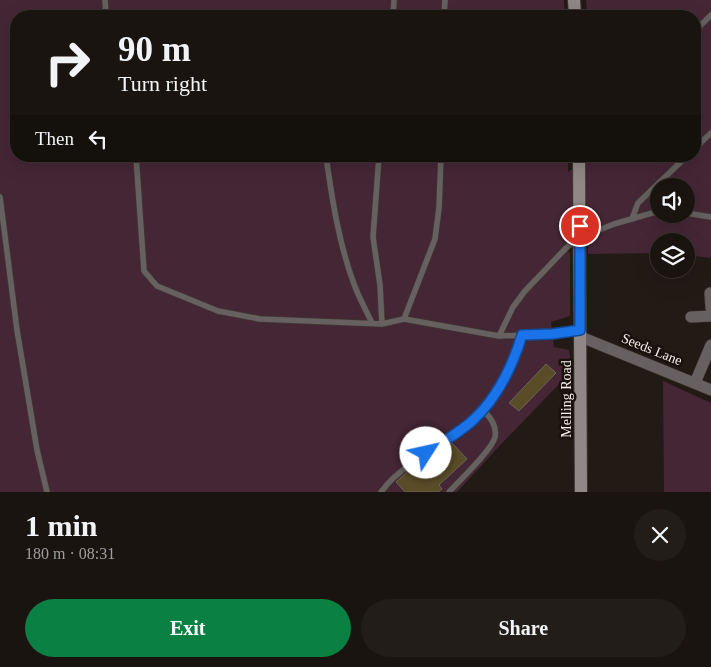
<!DOCTYPE html>
<meta charset="utf-8">
<style>
:root{--surface:#1a1410;--page:#231d19;--text:#f1f3f6;--muted:#9f9e9f;--line:#383330;--accent:#0b8043}
body{margin:0;font-family:"Times New Roman",serif;background:var(--page);color:var(--text);height:100vh;display:flex;flex-direction:column;font-size:19px;white-space:nowrap}
*{box-sizing:border-box;margin:0}
p{font-size:16px;color:var(--muted)}
.icon{flex:none;width:28px;height:28px;fill:none;stroke:currentColor;stroke-width:2;stroke-linecap:round;stroke-linejoin:round}
.map{position:relative;height:492px;overflow:hidden}
.drawer{display:flex;flex-direction:column;background:var(--surface);flex:1}
.drawer>*{flex:none}
.guide{position:absolute;left:10px;top:10px;width:691px;height:152px;border-radius:20px;box-shadow:0 5px 20px #0002,0 0 0 1px var(--line);background:#1a1410;color:var(--text);overflow:hidden}
.fabs{position:absolute;left:650px;top:178px;display:grid;gap:10px}
.fabs a{display:grid;place-items:center;width:45px;height:45px;border-radius:50%;background:var(--surface);box-shadow:0 5px 20px #0002,0 0 0 1px var(--line);font-size:25px}
.pin{position:absolute;display:grid;place-items:center;width:42px;height:42px;color:#fff;margin:-21px;border:2px solid #fff;border-radius:50%;box-shadow:0 1px 5px #0007}
.me{position:absolute;width:55px;margin:-28px;rotate:55deg;stroke-linejoin:round;filter:drop-shadow(0 0 4px #0008)}
.turn{display:flex;align-items:center;gap:18px;height:105px;padding:0 25px;font-size:22px}
.turn .icon{width:65px;height:65px;stroke-width:2.5}
.turn b{display:block;font-size:35px;line-height:42px}
.then{display:flex;align-items:center;height:48px;padding:0 25px;background:#0003;gap:10px;font-size:19px}
.round{display:grid;place-items:center;flex:none;width:52px;height:52px;border-radius:26px;background:var(--page)}
.headline{display:flex;align-items:center;justify-content:space-between;height:85px;padding:0 25px}
h1{font-size:30px;font-weight:600;line-height:38px}
.button{display:flex;gap:10px;margin-top:auto;padding:10px 25px}
.button a{flex:1;height:58px;border-radius:30px;background:var(--accent);color:#fff;font-size:20px;font-weight:600;line-height:58px;text-align:center}
.button a+a{background:var(--page);color:var(--text)}
.map>svg:first-child{display:block}
</style>
<div class="map">
<svg width="711" height="492" viewBox="0 0 711 492">
<rect width="100%" height="100%" fill="#221a15"/>
<!-- green -->
<path fill="#452635" fill-rule="evenodd" d="M0 0H564L565 16H16V156H568V172L588 156H695V16H587L586 0H711V258L686 255V241H659V253L588 254V228L567 246V250L570 253V316L551 322 554 347 569 350 570 357V375H568L504 441 457 492H0ZM659 186H686V214H659Z
M663 381 711 403V492H664Z"/>
<!-- building -->
<path fill="#5a4c27" stroke="#69665c" d="M546 364 556 373 519 411 509 403Z
M452 443 467 459 439 485 442 489 438 492H405L396 482 418 462 425 469Z"/>
<g fill="none" stroke-linecap="round" stroke-linejoin="round">
<!-- lane casing -->
<g stroke="#3f3833" stroke-width="7">
<path id="lane" d="M105 0 106 16
M393 16 394 0
M444 16 445 0
M695 31 711 15
M695 148 711 133
M136 156 144 271 157 286 218 311 260 319 382 324 404 319 499 336 552 334 579 330
M326 156C332 199 339 244 354 284 359 298 366 310 372 323
M379 156 373 237 380 285 382 324
M0 197 17 330 37 450 47 492
M686 213 711 217
M632 219 638 203 687 156
M404 319 435 239 439 208 441 156
M499 336 513 307 525 291 567 247 579 237 599 230 614 224 659 211
M381 492C386 486 391 479 397 475 419 455 446 441 469 423 497 401 512 368 522 335
M449 492C459 481 492 450 495 437 497 426 491 418 483 410"/>
</g>
<!-- street casing -->
<g stroke="#3f3833" stroke-width="12">
<path id="street" d="M710 293 711 308
M691 317 711 316
M581 337 711 390
M695 383 711 345"/>
</g>
<!-- secondary casing -->
<g stroke="#3f3833" stroke-width="14">
<path id="secondary" d="M574 0 575 16
M579 156 581 492"/>
</g>
<!-- lane -->
<use href="#lane" stroke="#666060" stroke-width="5.5"/>
<!-- street -->
<use href="#street" stroke="#666060" stroke-width="11"/>
<!-- secondary -->
<use href="#secondary" stroke="#908887" stroke-width="12"/>
</g>
<g fill="none" stroke-linecap="round" stroke-linejoin="round">
<!-- route casing -->
<g stroke="#114b97" stroke-width="12">
<path id="route" d="M426 453C441 443 457 434 471 422 497 399 512 368 522 335L552 334 580 330V226"/>
</g>
<!-- route -->
<use href="#route" stroke="#1a73e8" stroke-width="9"/>
</g>
<g text-anchor="middle" stroke-width="5" stroke-linejoin="round" paint-order="stroke">
<!-- street labels -->
<g font-size="14" fill="#f3eeea" stroke="#18110c">
<text transform="translate(652 349) rotate(22)" y="5">Seeds Lane</text>
<text transform="translate(566 399) rotate(-90)" y="5">Melling Road</text>
</g>
</g>
</svg>
<div class="fabs">
<a><svg class="icon" aria-label="sound" viewBox="0 0 24 24"><path d="M4 9h4l5-4v14l-5-4H4zM17 9q2 3 0 6"/></svg></a>
<a><svg class="icon" aria-label="layers" viewBox="0 0 24 24"><path d="M12 4l9 5-9 5-9-5zM3 14l9 5 9-5"/></svg></a>
</div>
<div class="pin" style="left:580px;top:226px;background:#d93025"><svg class="icon" aria-label="arrive" viewBox="0 0 24 24"><path d="M6 21V4h12l-3 4 3 4H6"/></svg></div>
<svg class="me" style="left:426px;top:453px" viewBox="-20 -20 40 40"><circle r="19" fill="#fff"/><path d="M0-13L10 11 0 6-10 11z" fill="#1a73e8"/></svg>
<div class="guide">
<div class="turn"><svg class="icon" aria-label="right" viewBox="0 0 24 24"><path d="M7 20v-9h11M14 6l5 5-5 5"/></svg><div><b>90 m</b>Turn right</div></div>
<div class="then">Then<svg class="icon" aria-label="left" viewBox="0 0 24 24"><path d="M17 20v-9H6M10 6l-5 5 5 5"/></svg></div>
</div>
</div>
<section class="drawer">
<div class="headline"><div><h1>1 min</h1><p>180 m · 08:31</p></div><a class="round"><svg class="icon" aria-label="close" viewBox="0 0 24 24"><path d="M6 6l12 12M18 6L6 18"/></svg></a></div>
<div class="button"><a>Exit</a><a>Share</a></div>
</section>
